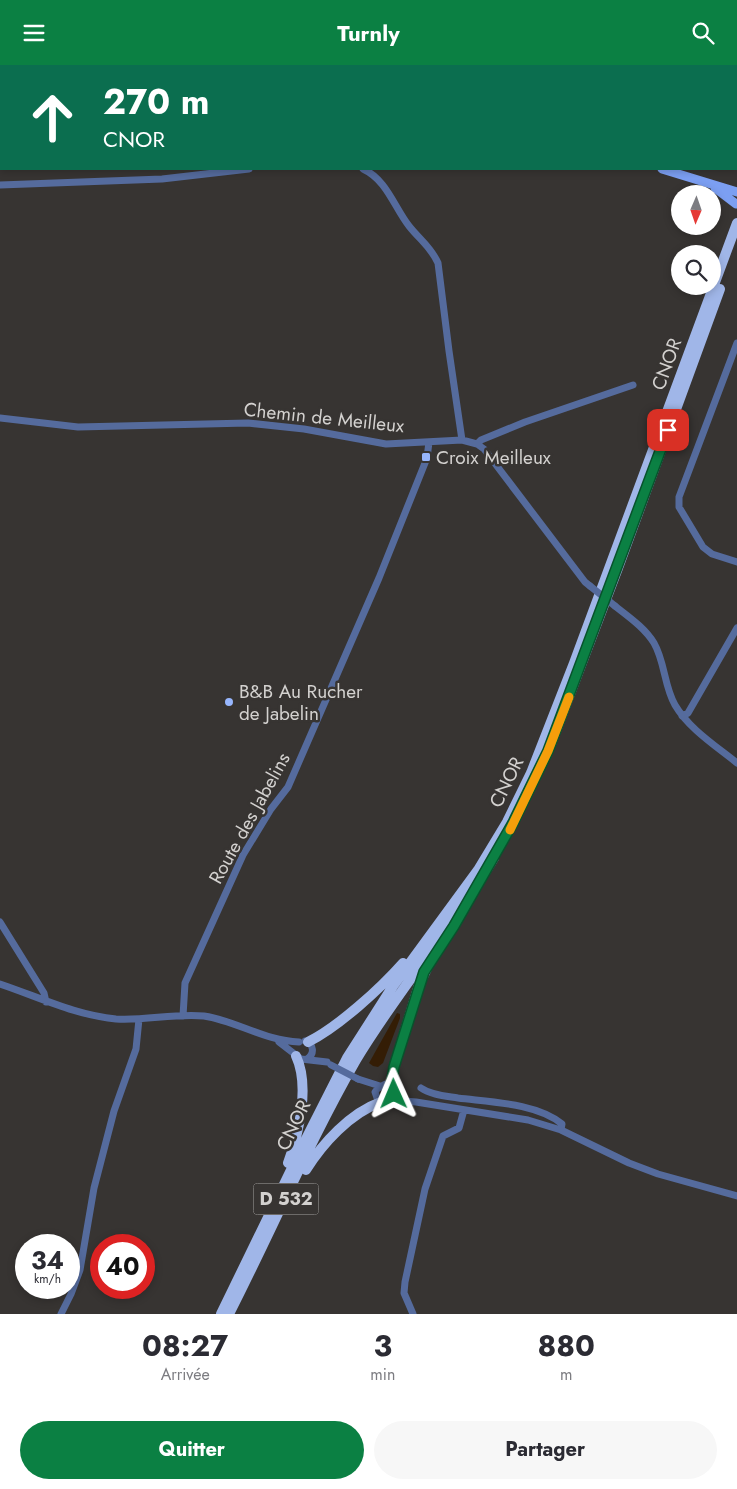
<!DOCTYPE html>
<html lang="fr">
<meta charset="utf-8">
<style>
:root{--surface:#fff;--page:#f7f7f7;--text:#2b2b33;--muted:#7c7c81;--accent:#0b8043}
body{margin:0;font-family:Jost,sans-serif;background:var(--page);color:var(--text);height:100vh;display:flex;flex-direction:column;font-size:19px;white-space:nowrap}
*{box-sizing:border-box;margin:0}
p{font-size:16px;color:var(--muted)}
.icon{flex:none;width:28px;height:28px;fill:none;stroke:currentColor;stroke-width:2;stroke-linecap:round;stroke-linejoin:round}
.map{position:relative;height:1249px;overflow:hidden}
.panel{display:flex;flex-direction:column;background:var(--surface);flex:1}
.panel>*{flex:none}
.top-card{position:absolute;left:0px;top:0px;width:738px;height:105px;box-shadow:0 2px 8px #0003;background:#0b6e4f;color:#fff;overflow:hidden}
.needle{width:32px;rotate:182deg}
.fabs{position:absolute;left:671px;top:120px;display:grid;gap:10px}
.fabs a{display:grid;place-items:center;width:50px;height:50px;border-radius:50%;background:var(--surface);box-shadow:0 2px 8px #0003;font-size:25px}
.speed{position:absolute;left:15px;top:1169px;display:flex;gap:10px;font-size:25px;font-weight:700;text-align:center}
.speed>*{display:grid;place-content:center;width:65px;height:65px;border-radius:50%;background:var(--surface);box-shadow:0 2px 8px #0003;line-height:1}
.speed small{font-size:12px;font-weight:400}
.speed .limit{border:8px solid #d22;background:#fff;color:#111}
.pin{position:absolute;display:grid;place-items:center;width:42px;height:42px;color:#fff;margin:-21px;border-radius:10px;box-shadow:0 2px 8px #0006}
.me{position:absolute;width:55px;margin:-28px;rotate:359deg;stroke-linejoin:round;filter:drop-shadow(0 0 4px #0008)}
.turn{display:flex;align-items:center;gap:18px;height:105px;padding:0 20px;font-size:22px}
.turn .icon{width:65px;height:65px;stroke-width:2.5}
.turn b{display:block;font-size:35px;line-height:42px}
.eta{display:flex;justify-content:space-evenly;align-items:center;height:85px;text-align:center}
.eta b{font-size:30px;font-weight:700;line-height:35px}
.cta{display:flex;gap:10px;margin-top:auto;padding:10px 20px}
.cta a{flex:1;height:58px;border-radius:30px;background:var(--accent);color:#fff;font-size:20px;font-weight:700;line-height:58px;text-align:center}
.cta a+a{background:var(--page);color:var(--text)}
header{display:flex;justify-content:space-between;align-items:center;height:65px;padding:0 20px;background:var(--accent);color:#fff;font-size:22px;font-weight:700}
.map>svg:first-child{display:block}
</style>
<header><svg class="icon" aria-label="menu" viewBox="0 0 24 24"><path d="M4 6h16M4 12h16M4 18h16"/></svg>Turnly<svg class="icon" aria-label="search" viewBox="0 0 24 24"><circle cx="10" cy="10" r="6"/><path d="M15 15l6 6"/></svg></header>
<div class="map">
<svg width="737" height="1249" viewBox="0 0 737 1249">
<rect width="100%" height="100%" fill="#373432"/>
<!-- water -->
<path fill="#341d05" d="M397 948 400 949V953L383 998 378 1002 373 1001 369 998Z"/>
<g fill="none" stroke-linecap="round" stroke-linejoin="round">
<!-- minor -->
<path stroke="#556b9d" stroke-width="7" d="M535 1V0
M363 104C387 115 394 142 409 161 420 175 431 182 438 198L449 286 462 375
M0 120 162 114 249 104
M737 278 679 432V442L703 482 712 489 737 497
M0 353 78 362 248 358 304 364 386 379 462 375 477 379 484 384 585 517 590 521
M477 379 481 375 525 357 633 320
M615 541C629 552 645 563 654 578 665 597 664 621 675 640 689 664 716 681 737 698
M682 651 688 648 737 563
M0 857 44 928 46 937
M0 919C39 932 75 950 116 954 145 956 175 948 204 951 237 956 265 976 299 977
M183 951 185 918 243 790 271 744 288 722 379 513 427 393 429 377
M305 976C314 979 315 989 307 994
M279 977 301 994 327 997
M358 1014 380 1021
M421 1023C431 1030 446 1031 458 1033 489 1037 537 1038 562 1059L561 1065
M391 1035 394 1029 391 1022 386 1019 378 1023 375 1027 377 1033 384 1038 391 1035 416 1037 528 1055 561 1065 629 1098 658 1109 737 1131
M61 1249 71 1229 80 1205 94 1123 114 1046 136 984 139 954
M413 1249 404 1228 405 1217 425 1124 443 1071 459 1063 464 1045"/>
<!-- major -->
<path stroke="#7c9ff2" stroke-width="9" d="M305 0 309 1
M319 0 325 1
M662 104 737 127
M715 123 736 139"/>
<!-- highway -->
<path stroke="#a0b6e8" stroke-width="10" d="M551 679 618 503 720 224
M308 977C338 962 380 924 403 898
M391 1022 394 1002 419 920 431 895
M288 1098C299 1068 310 1021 296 991
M306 1105C322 1079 350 1048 381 1037
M221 1249 307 1072 347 993 393 921 478 805 507 757 531 708 574 598 737 158
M229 1249C272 1165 309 1077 356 995 398 925 452 863 494 793"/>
<!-- minor-bridge -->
<path stroke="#556b9d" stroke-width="7" d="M590 521 615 541
M331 1000 358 1014"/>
</g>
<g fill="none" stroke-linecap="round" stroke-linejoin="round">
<!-- route casing -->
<g stroke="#07532c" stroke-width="12">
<path id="route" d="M394 1029 391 1022 394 1002 424 907 454 861 513 758 548 686 668 365"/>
</g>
<!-- route -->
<use href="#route" stroke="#0b8043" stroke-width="9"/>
<!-- slow -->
<path stroke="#f59e0b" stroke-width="9" d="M510 765 548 686 569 632"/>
</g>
<!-- markers -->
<g fill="#97b6fd" stroke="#373432" stroke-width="2">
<rect x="421" y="387" width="10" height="10" rx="2.5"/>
<circle cx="229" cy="637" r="5"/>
</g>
<g text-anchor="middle" stroke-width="5" stroke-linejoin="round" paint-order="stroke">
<!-- shield labels -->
<rect fill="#373432" stroke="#a4a2a0" stroke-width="1" x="253.5" y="1118.5" width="65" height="31" rx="4"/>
<g font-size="18" font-weight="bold" fill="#d3d1cf">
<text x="286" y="1140">D 532</text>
</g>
<!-- street labels -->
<g font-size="19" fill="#d3d1cf" stroke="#373432">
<text transform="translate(666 299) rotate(-70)" y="7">CNOR</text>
<text transform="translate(324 352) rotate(6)" y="7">Chemin de Meilleux</text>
<text transform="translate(506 717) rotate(-64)" y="7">CNOR</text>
<text transform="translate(249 753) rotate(-61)" y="7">Route des Jabelins</text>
<text transform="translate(293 1060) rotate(-64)" y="7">CNOR</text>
</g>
<!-- poi labels -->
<g font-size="19" fill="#d3d1cf" stroke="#373432" text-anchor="start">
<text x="436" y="399">Croix Meilleux</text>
<text x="239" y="633">B&amp;B Au Rucher<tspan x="239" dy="22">de Jabelin</tspan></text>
</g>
</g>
</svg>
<div class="fabs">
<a><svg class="needle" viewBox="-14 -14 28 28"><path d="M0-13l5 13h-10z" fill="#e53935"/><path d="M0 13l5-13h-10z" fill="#7c7c81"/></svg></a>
<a><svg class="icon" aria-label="search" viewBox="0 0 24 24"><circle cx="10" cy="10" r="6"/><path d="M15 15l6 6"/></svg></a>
</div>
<div class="speed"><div>34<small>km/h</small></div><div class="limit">40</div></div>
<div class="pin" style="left:668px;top:365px;background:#d93025"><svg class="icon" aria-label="arrive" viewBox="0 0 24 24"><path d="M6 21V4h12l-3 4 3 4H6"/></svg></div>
<svg class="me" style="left:394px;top:1029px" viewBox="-20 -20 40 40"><path d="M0-17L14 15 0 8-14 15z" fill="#0b8043" stroke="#fff" stroke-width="4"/></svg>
<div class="top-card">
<div class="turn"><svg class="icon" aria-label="ahead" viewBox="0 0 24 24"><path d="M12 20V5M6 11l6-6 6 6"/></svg><div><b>270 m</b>CNOR</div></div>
</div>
</div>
<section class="panel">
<div class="eta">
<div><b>08:27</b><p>Arrivée</p></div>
<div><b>3</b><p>min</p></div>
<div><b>880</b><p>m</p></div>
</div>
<div class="cta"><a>Quitter</a><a>Partager</a></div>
</section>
